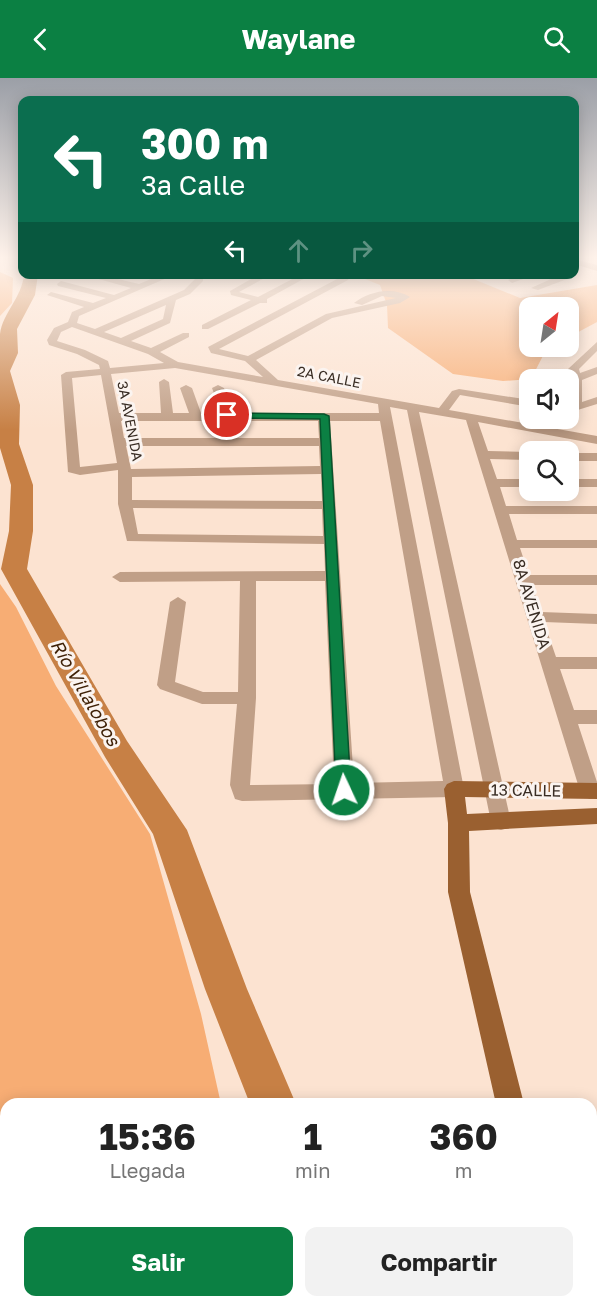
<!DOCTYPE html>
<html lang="es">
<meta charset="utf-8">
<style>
:root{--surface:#fff;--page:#f2f2f2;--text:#222;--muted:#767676;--accent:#0b8043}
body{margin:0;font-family:"Golos Text",sans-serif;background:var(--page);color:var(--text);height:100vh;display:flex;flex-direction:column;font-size:22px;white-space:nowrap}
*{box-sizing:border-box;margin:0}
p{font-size:20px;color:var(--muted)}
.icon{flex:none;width:33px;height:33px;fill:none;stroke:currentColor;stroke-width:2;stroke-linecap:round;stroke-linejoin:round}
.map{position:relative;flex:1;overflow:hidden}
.side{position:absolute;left:0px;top:1020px;width:597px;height:210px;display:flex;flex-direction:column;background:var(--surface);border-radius:18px 18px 0 0;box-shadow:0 3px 15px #0003}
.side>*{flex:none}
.top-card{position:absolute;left:18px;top:18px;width:561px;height:183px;border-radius:12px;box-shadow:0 3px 15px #0003;background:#0b6e4f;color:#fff;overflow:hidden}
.needle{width:39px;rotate:30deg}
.fabs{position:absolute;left:519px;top:219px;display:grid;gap:12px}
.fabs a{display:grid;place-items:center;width:60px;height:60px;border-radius:12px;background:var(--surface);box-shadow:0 3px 15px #0003;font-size:30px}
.pin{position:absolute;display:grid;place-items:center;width:51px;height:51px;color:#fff;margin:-26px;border:3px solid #fff;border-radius:50%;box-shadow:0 2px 6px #0007}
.me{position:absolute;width:66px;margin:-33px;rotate:357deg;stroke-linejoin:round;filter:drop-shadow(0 0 4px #0008)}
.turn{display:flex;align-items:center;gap:21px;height:126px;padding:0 24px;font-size:27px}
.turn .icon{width:78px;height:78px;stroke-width:2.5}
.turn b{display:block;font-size:42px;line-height:51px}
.lanes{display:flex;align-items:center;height:57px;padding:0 24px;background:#0003;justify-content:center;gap:30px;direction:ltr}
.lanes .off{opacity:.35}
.eta{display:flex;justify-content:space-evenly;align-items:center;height:102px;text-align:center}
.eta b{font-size:36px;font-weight:700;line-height:42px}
.primary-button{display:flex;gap:12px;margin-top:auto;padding:12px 24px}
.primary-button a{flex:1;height:69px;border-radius:12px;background:var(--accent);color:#fff;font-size:24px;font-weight:700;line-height:69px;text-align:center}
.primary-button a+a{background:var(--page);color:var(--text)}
header{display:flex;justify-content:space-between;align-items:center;height:78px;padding:0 24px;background:var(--accent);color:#fff;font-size:27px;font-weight:700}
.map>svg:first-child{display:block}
</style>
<header><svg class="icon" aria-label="back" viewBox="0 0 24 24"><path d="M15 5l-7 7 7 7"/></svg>Waylane<svg class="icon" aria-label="search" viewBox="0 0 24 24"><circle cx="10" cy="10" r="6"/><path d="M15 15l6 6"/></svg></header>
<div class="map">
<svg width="597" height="1230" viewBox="0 0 597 1230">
<rect width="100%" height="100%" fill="#fce3d1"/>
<!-- green -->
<path fill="#f7ad74" d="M0 194 13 200 12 225 0 238Z
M355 197H454L471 200 520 220 597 207V244L569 259 568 230H530V268L551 269 547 270 531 301 503 303 453 296 388 250 387 227 380 207Z
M0 506 16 529 56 608 150 756 201 936 221 1026H6V1224H241L240 1230H0Z"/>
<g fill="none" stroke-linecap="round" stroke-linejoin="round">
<!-- river -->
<path fill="#c78045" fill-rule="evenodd" d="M24 196H38L35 217 17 251 18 275 10 293 20 327 19 366 33 407V453L27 491 127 663 187 752 247 911 296 1026H250L205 911 153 756 105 679 1 491 9 453 11 407 0 370V256C3 234 22 220 24 196Z
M296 1224H350V1230H296Z"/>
<!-- minor -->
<path fill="#c09f87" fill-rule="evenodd" d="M574 181 597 187V193L574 186Z
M97 196 139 206 163 196H176L79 238 77 245 95 251 184 212 195 201 188 196H199L203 199V203L190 216 176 222 170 245 131 263 151 270 183 255H189V259L160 274 178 284 263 299 245 283 211 275 208 269 339 200 336 196H346L349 200 348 202 219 271 248 278 326 236 396 220 382 218 362 227 354 225C369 213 393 208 410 219L400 225 332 240 256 282 278 302 439 330 452 313 459 311 530 322V329L460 317 449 332 597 358V366L478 344 488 373 530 374V382L490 381 497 401H530V409H500L506 428H597V436H509L517 462H597V470H520L529 497H597V507H532L541 534 597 536V546L544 544 556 579H597V591H560L574 632H597V646H578L597 704V719L590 721 583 718 580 713 466 342 419 334 511 744 508 750 501 752 494 750 491 744 407 332 390 329 464 711 461 716 454 719 242 723 235 721 230 707 237 626H202L160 611 157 607 170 524 178 519 186 524 175 604 203 614H238L240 503 120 504 112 499 120 494 325 493 324 466 127 463 118 426V392L80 397 68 394 61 297 66 294 100 291 99 287 77 276 49 267 47 262 54 250 68 244 72 234 84 229 47 217 51 214 93 225 106 220 58 208 57 206 61 203 114 217 131 210 84 197ZM166 227 163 241 121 260 104 254ZM72 249 148 276 164 285 110 290 108 283 85 272 57 263 61 254ZM175 290 378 326 379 335H232L224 310 218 307 212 310 221 335H201L192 310 186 307 180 310 189 335H173L169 304 164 301 159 304 161 335H119L111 296ZM101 297 117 385 80 389 72 300ZM121 343H318L319 360H124ZM330 343H380L443 703 354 705ZM126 368H319L320 388 131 391ZM321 396 322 423 132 422V399ZM133 430 322 431 323 458 138 456ZM256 503H325L334 706 250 707 256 620Z
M260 196H272L239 214 258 219 300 197 307 199 267 221V225H260L208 251H202V247L251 222 231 217 230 213Z
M522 196H537L512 205 508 202Z
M562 196 575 198 538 212 531 210Z
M597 264V273L579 291 580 295 597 289V296L582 302V324L597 319V326L568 335 572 300 568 291Z
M568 375H597V383H568Z
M568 401H597V409H568Z"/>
<!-- major -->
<path fill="#9a6030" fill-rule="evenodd" d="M454 703 597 705V721L465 719 467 736 597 730V746L469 753 470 814 524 1026H496L448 814V745L444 711 447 706Z
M527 1224H559L560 1230H528Z"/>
</g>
<!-- sky -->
<linearGradient id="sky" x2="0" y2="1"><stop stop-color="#9b9fa7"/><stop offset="0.51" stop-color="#fef2ea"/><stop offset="1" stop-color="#fef2ea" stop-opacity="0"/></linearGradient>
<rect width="597" height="352" fill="url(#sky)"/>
<!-- route -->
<path fill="#0b8043" stroke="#07532c" stroke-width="1.5" d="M224 335 324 336 329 338 351 712 349 716H338L336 712 320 341 227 340 223 337Z"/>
<g text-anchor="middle" stroke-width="6" stroke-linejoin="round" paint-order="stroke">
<!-- far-street labels -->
<g font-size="14" fill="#392d24" stroke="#fbf4f0">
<text transform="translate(329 299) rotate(11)" y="5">2A CALLE</text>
<text transform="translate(130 343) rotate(79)" y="5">3A AVENIDA</text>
</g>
<!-- street labels -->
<g font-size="16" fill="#392d24" stroke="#fbf4f0">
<text transform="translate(532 526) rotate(73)" y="6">8A AVENIDA</text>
<text transform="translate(526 712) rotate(1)" y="6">13 CALLE</text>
</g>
<!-- water labels -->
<g font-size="18" font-style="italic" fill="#3f2107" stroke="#fbf4f0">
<text transform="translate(85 615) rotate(60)" y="6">Río Villalobos</text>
</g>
</g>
</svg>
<div class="fabs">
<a><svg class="needle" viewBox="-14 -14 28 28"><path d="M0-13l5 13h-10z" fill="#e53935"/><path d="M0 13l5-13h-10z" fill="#767676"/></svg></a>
<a><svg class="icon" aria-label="sound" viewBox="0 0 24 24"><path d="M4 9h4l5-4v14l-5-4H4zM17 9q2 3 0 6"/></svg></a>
<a><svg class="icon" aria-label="search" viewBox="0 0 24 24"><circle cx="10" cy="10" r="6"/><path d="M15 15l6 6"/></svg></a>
</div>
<div class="pin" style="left:227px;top:337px;background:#d93025"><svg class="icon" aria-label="arrive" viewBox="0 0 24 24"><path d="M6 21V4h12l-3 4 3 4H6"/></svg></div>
<svg class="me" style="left:344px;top:712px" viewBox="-20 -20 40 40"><circle r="17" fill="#0b8043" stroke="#fff" stroke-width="3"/><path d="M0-11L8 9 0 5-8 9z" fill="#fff"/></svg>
<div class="top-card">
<div class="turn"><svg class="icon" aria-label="left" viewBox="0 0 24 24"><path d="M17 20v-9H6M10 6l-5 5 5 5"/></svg><div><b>300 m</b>3a Calle</div></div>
<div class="lanes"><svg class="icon" aria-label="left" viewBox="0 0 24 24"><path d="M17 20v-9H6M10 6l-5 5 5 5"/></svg><svg class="icon off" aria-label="ahead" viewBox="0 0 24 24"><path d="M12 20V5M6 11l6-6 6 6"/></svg><svg class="icon off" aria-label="right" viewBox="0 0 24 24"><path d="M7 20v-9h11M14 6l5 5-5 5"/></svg></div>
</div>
<section class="side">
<div class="eta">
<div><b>15:36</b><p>Llegada</p></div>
<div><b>1</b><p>min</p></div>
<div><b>360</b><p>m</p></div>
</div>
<div class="primary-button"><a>Salir</a><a>Compartir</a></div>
</section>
</div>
